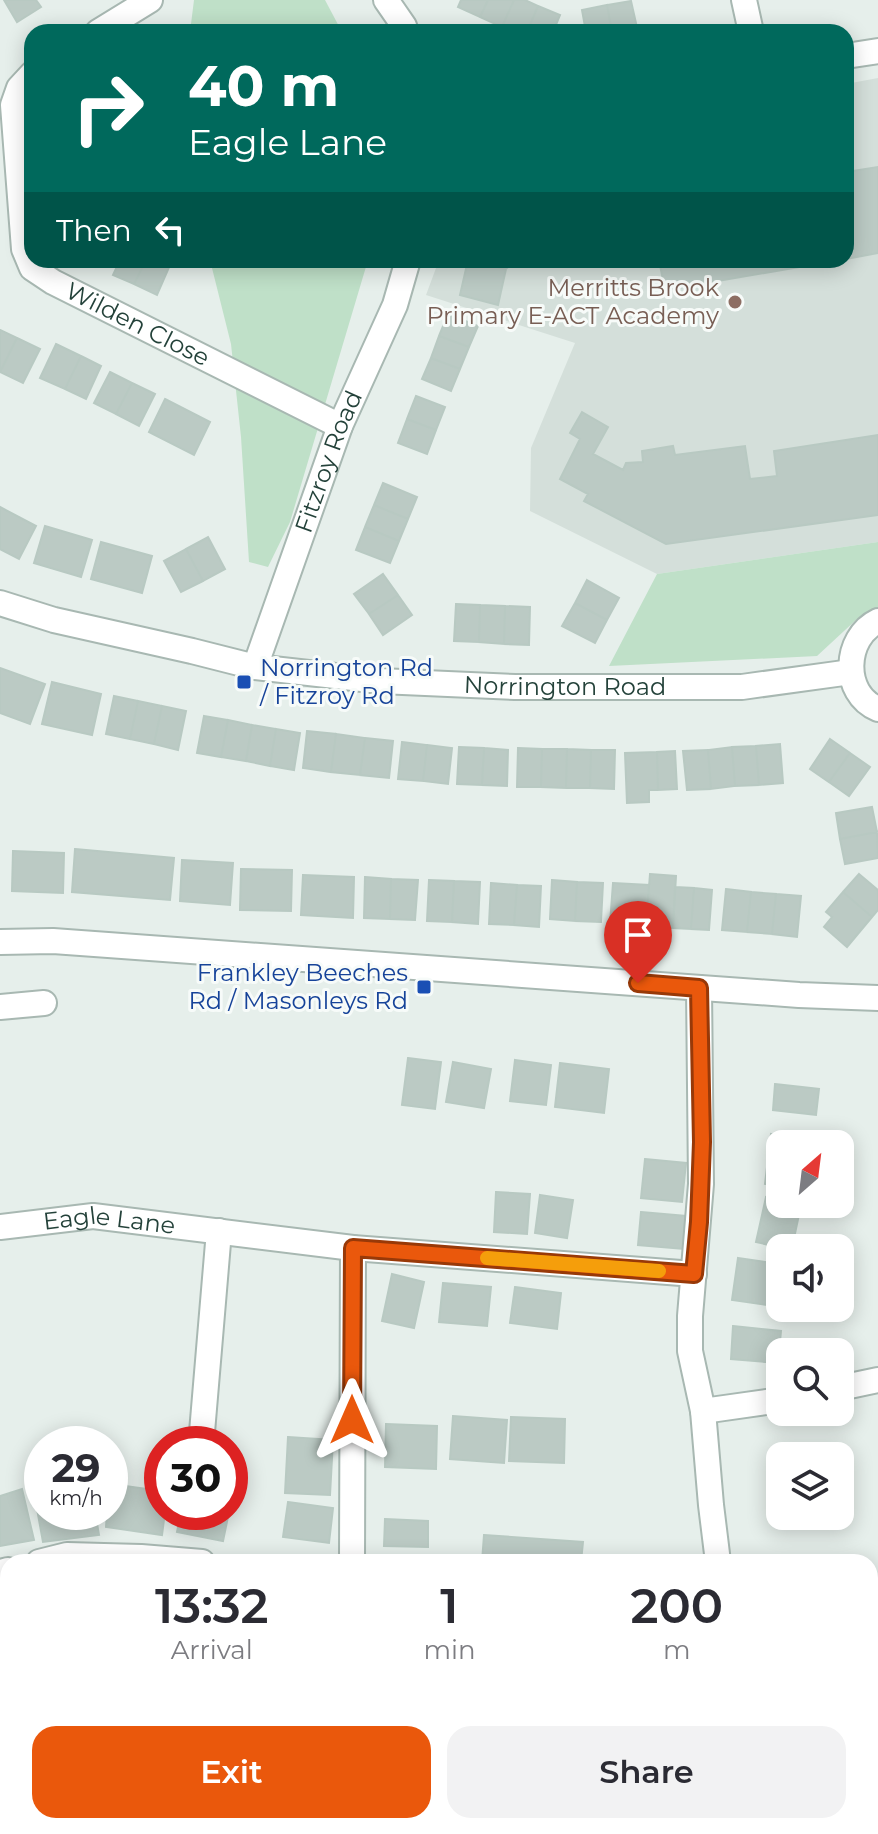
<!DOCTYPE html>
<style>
:root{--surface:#fff;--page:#f2f2f3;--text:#2b2b33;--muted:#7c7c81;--accent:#ea580c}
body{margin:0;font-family:Montserrat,sans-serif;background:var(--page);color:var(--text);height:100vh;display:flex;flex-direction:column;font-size:30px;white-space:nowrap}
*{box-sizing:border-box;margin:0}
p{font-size:26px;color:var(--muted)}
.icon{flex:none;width:44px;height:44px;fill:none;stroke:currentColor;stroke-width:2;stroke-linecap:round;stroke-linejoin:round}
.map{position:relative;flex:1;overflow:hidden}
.details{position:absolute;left:0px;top:1554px;width:878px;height:280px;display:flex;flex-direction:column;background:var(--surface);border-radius:24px 24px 0 0;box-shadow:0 4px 20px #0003}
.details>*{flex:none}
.top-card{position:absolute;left:24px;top:24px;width:830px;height:244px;border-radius:24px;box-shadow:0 4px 20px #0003;background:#00695c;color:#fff;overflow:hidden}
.needle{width:52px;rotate:28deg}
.controls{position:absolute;left:766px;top:1130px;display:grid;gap:16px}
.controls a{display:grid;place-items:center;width:88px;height:88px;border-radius:16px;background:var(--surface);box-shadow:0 4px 20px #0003;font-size:40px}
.speed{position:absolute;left:24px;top:1426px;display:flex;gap:16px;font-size:40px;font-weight:700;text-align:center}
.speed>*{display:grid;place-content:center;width:104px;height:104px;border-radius:50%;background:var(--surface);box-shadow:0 4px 20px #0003;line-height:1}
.speed small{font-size:20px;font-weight:400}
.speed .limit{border:12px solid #d22;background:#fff;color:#111}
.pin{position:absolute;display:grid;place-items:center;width:68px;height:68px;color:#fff;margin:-82px -34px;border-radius:50% 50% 50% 0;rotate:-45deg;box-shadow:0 0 8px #0007}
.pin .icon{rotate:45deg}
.me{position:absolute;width:88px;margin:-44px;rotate:0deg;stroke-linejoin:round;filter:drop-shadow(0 0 6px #0008)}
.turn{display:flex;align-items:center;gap:28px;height:168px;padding:0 32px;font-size:36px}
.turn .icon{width:104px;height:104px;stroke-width:2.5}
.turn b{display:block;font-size:56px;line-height:68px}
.then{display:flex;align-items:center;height:76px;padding:0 32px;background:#0003;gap:16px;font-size:30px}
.eta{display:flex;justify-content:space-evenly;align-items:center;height:136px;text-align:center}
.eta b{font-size:48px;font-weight:600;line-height:56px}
.cta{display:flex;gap:16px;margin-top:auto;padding:16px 32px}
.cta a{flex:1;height:92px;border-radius:24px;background:var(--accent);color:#fff;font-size:32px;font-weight:600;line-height:92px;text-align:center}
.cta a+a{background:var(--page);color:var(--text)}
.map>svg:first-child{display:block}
</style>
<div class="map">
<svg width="878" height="1834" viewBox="0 0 878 1834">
<rect width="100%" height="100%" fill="#e6efeb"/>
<!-- built -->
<path fill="#d4dfda" d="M878 78V542L657 574 530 511 531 448 575 343 426 295 439 260H846V84Z"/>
<!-- green -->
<path fill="#bfe0c8" d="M194 0H325L342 32H190Z
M210 260H368L290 522 268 567 249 562 241 437 231 344Z
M878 542V607L857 619 817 656 609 666 657 574Z"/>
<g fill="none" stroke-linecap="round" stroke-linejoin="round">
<!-- stream -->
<path stroke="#8ec9d4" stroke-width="9" d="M870 1728 878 1725
M618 1834 630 1827"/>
</g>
<!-- building -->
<path fill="#bbcac4" stroke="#b8c9c2" stroke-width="2" d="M4 0H36L41 7 17 22Z
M461 0H488L480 17 458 7Z
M488 0H514L502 27 480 17Z
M514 0H525L538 6 527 32H513L502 27Z
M631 1 638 32H612L607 5Z
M607 5 612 32H586L582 10Z
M538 6 560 15 553 32H527Z
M878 167V253L846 259V172Z
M120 260H146L134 284 113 275Z
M146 260H160L170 265 157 295 134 284Z
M468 260H515L506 269Z
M468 260 506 269 498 305 460 295Z
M659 260H840L665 290Z
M448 314 478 326 469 347 439 336Z
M0 330 17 338 0 372Z
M439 336 469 347 460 369 431 358Z
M17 338 40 349 23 383 0 372Z
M56 344 81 356 65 389 40 378Z
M81 356 101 366 86 399 65 389Z
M431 358 460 369 451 391 422 379Z
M110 372 132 383 116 414 94 403Z
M132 383 155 394 139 426 116 414Z
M416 396 445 407 436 430 407 419Z
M165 399 210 422 194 455 149 432Z
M582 412 608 427 593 454 623 470 626 463 643 462 642 451 673 446 675 455 745 446 750 479 777 476 774 451 878 435V515L666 544 584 501 588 494 560 479 580 439 570 433Z
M407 419 436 430 427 454 398 443Z
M383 483 417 497 408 519 374 505Z
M374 505 408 519 399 541 365 527Z
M0 507 36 526 19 559 0 549Z
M45 526 92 540 81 577 34 563Z
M365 527 399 541 390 563 356 550Z
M208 537 225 569 203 581 186 549Z
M101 542 152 556 142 593 91 579Z
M186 549 203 581 181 592 164 561Z
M383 574 398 595 369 614 354 594Z
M587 580 619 598 607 620 575 603Z
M398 595 412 615 383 635 369 614Z
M575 603 607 620 595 643 562 626Z
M456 604 480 605 479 642 454 641Z
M480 605 505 606 504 644 479 642Z
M505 606 530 607 529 645 504 644Z
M0 668 45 684 30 724 0 713Z
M52 682 101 694 92 735 42 724Z
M114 696 138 701 130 739 106 734Z
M138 701 162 706 154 744 130 739Z
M162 706 186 711 178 750 154 744Z
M204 716 228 720 221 757 197 753Z
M228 720 252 725 246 761 221 757Z
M252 725 276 729 270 766 246 761Z
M276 729 300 733 294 770 270 766Z
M307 731 336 734 331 772 303 768Z
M336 734 365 738 360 775 331 772Z
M365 738 393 741 389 778 360 775Z
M830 739 850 753 829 782 810 769Z
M402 742 427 745 423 781 398 779Z
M780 744 783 783 759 785 756 746Z
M427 745 452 748 448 784 423 781Z
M756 746 759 785 735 786 732 747Z
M459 747 484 748 482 785 457 784Z
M732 747 735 786 711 789 708 750Z
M484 748 508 750 507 786 482 785Z
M518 748 542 749 541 787H517Z
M542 749H567L566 788 541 787Z
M567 749 591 750 590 788H566Z
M591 750H615L614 789 590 788Z
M708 750 711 789 687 790 683 751Z
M675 751 677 789 658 790 657 752Z
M657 752 658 790H649V802L627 803 625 753Z
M850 753 870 767 849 796 829 782Z
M872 807 877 832 840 839 836 813Z
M877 832 878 858 845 864 840 839Z
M75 849 174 858 170 900 72 892Z
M13 851 64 853 63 893 12 891Z
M182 860 233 863 230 905 180 901Z
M241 869 292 870 291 911 240 910Z
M650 874 676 876 673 928 646 926Z
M859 874 878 890V910L872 917 843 892Z
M303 875 354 877 353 918 301 915Z
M365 877 391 879 390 919 364 918Z
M391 879 418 880 415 920 390 919Z
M429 880 454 881 452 922 427 921Z
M552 880 577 882 575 921 550 919Z
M454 881 480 882 478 924 452 922Z
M577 882 603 883 601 922 575 921Z
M491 883 517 885 514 925 489 924Z
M613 883 649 885 646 926 610 924Z
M517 885 541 886 539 927 514 925Z
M675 887 694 888 691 929 673 928Z
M694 888 712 890 709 930 691 929Z
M726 889 751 892 747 932 722 930Z
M751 892 776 894 772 934 747 932Z
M843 892 872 917 847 947 824 927 832 917 826 912Z
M776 894 801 896 797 937 772 934Z
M408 1058 441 1062 435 1109 402 1105Z
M515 1060 551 1065 546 1105 510 1101Z
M453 1062 491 1069 484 1108 446 1102Z
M560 1063 609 1069 604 1113 555 1107Z
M775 1084 819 1089 816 1115 773 1110Z
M771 1134 814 1140V1144H780V1186L765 1184Z
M645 1159 686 1163 682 1202 641 1198Z
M496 1192 530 1194 527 1234 494 1232Z
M540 1195 573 1200 567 1238 535 1233Z
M766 1197 780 1200V1204L801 1205 792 1248H782L756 1242Z
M641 1212 686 1216 684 1249 638 1245Z
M738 1258 780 1264 775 1306 732 1300Z
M392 1274 424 1282 414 1328 382 1321Z
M443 1283 491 1287 487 1326 439 1322Z
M515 1287 561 1293 557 1329 510 1323Z
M733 1326 781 1331 778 1363 731 1359Z
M453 1416 507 1420 504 1463 450 1459Z
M511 1417 565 1419 564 1463 509 1461Z
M386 1424 437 1426 436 1469 385 1467Z
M288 1437 333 1440 330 1495 285 1493Z
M111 1484 162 1491V1512H165L162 1535 106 1527 107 1512H110Z
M42 1486V1512H95L99 1535 43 1542 33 1487Z
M22 1489 34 1540 0 1546V1496Z
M288 1502 333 1508 329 1543 283 1537Z
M181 1512H229L223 1541 177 1532Z
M385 1519 428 1521V1547L384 1546Z
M484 1535 583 1542 581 1562H482Z
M385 1556 428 1558 427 1562H385Z
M0 1625 8 1640V1661L0 1666Z
M382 1826 411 1828 410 1834H382Z
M435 1826H470V1834H434Z"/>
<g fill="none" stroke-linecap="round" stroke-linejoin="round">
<!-- minor casing -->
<g stroke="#a8b8b2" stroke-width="28">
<g id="minor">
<path d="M386 0 404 26 406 32"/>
<path d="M744 0 751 32"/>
<path d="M98 32 150 0"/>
<path d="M846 56 878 51"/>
<path id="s1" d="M32 74 19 88 13 105 24 249 32 268 53 282 340 426"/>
<path id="s2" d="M0 603 54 620 192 651 255 667 380 681 515 687H742L851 672"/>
<path d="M878 621C844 637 841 694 878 709"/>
<path id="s3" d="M255 667 340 426 395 305 408 260"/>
<path d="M0 942 53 941 799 995 878 998"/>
<path d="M699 988 701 1184 690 1316V1351L703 1411 711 1505 718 1562"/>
<path d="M0 1007 44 1003"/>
<path id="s4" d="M0 1227 93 1216 353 1248 694 1274"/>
<path d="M840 1388 878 1380"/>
<path d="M703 1411 780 1400"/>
<path d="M201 1444 219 1231"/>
<path d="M39 1562 67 1555 141 1557 202 1562"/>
<path d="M352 1562 353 1248"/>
<path d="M0 1572 8 1570"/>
<path d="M870 1653 878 1660"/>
<path d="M870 1684 878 1677"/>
<path d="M235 1826 255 1834"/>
<path d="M352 1834V1826"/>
<path d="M774 1834 776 1826"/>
</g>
</g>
<!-- minor -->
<use href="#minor" stroke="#fff" stroke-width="24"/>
</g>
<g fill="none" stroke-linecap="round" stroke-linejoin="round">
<!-- route casing -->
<g stroke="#983908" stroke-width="20">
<path id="route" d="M352 1420 353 1248 694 1274 699 1222 702 1142 699 988 638 983"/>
</g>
<!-- route -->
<use href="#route" stroke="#ea580c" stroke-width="14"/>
<!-- slow -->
<path stroke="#f59e0b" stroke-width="14" d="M487 1258 659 1271"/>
</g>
<!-- markers -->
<circle fill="#8d6e63" stroke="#f7fbf9" stroke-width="3" cx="735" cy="302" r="8"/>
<g fill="#1a4fb4" stroke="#f7fbf9" stroke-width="3">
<rect x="236" y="674" width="16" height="16" rx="4"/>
<rect x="416" y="979" width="16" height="16" rx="4"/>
</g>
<g text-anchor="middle" stroke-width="6" stroke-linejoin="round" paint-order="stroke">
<!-- education labels -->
<g font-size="24" fill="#785e54" stroke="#f7fbf9" text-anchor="end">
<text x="719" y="296">Merritts Brook<tspan x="719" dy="28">Primary E-ACT Academy</tspan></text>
</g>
<!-- street labels -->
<g font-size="24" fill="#24423a" stroke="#f7fbf9">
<text dy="8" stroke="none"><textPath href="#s1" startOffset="322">Wilden Close</textPath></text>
<text dy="8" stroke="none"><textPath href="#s3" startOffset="218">Fitzroy Road</textPath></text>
<text dy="8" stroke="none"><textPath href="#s2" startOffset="574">Norrington Road</textPath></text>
<text dy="8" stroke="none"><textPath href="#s4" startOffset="110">Eagle Lane</textPath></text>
</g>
<!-- transit labels -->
<g font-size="24" fill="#164399" stroke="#f7fbf9" text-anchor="start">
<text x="260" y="676">Norrington Rd<tspan x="260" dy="28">/ Fitzroy Rd</tspan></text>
<text x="408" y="981" text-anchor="end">Frankley Beeches<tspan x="408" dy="28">Rd / Masonleys Rd</tspan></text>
</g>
</g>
</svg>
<div class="controls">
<a><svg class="needle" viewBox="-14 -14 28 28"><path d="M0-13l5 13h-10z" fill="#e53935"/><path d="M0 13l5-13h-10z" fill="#7c7c81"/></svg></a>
<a><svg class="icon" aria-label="sound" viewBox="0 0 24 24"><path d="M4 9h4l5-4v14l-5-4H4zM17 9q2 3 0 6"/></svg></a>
<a><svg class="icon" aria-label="search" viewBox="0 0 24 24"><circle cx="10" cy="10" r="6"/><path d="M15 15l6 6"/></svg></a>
<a><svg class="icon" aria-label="layers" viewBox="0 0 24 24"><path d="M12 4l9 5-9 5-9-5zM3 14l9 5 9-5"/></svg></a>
</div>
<div class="speed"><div>29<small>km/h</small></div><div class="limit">30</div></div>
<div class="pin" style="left:638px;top:983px;background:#d93025"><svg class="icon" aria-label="arrive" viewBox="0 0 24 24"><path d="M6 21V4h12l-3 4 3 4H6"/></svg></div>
<svg class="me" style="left:352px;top:1420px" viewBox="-20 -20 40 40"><path d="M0-17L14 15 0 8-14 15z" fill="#ea580c" stroke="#fff" stroke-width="4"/></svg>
<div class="top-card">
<div class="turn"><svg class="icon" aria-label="right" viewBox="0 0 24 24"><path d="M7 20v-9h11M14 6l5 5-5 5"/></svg><div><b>40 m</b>Eagle Lane</div></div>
<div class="then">Then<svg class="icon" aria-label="left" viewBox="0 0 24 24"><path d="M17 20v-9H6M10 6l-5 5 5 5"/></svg></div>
</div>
<section class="details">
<div class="eta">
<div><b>13:32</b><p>Arrival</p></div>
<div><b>1</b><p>min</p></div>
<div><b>200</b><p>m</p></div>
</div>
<div class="cta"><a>Exit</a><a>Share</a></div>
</section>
</div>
